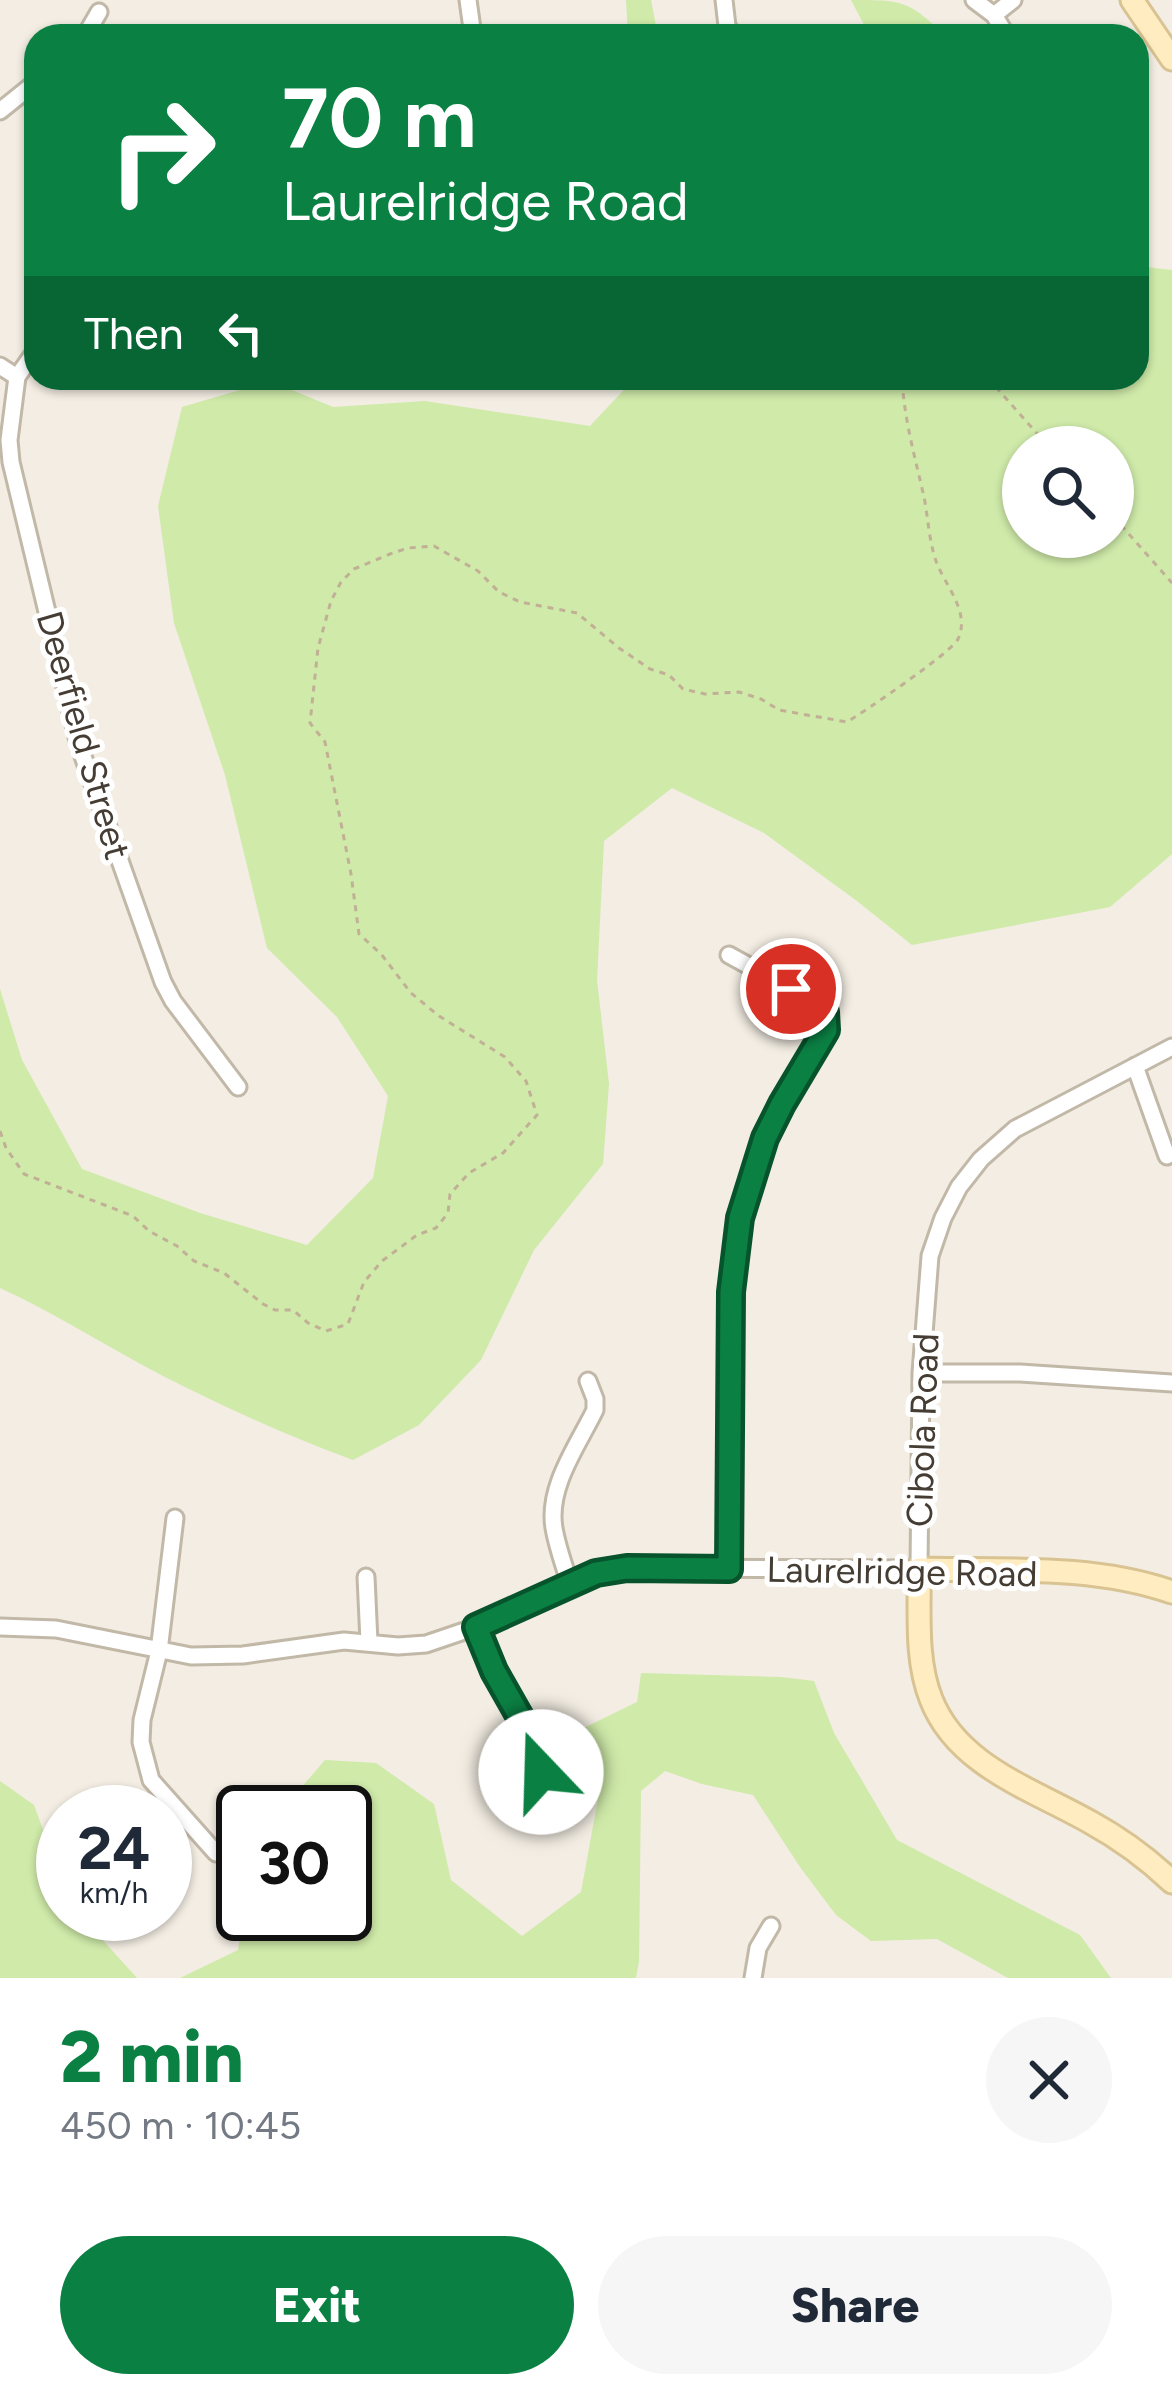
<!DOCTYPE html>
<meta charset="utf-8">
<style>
:root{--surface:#fff;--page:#f6f6f7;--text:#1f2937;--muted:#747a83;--accent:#0b8043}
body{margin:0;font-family:Figtree,sans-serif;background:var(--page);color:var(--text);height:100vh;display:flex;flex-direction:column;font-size:45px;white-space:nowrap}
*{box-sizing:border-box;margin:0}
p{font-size:39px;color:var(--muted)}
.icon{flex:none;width:66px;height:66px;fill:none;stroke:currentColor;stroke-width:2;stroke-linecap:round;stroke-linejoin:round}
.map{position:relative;height:1978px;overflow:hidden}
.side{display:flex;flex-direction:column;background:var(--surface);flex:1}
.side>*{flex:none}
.banner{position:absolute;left:24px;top:24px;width:1125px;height:366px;border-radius:36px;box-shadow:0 3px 9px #0004;background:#0b8043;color:#fff;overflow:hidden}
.fabs{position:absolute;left:1002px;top:426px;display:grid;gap:24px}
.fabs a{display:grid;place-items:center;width:132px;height:132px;border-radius:50%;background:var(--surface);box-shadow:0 3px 9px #0004;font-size:60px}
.speed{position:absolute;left:36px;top:1785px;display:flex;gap:24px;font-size:60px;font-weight:700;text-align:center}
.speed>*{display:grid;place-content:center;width:156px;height:156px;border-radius:50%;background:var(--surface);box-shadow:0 3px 9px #0004;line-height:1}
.speed small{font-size:30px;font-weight:400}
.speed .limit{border:6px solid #111;border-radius:18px;background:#fff;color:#111}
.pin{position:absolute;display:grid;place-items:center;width:102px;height:102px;color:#fff;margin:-51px;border:6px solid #fff;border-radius:50%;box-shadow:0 3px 12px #0007}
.me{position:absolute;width:132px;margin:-66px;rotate:339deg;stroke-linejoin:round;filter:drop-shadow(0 0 9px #0008)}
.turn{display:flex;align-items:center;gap:42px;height:252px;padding:0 60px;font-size:54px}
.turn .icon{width:156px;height:156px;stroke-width:2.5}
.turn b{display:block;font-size:84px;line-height:102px}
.then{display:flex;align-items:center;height:114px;padding:0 60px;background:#0003;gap:24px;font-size:45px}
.round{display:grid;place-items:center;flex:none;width:126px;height:126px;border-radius:63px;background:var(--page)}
.summary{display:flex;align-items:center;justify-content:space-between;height:204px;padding:0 60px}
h1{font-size:72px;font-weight:800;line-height:90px;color:var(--accent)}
.button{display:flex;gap:24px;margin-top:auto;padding:24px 60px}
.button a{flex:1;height:138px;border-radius:72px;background:var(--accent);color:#fff;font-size:48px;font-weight:800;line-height:138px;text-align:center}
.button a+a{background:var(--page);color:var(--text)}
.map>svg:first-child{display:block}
</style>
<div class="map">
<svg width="1172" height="1978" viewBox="0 0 1172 1978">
<rect width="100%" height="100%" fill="#f3ede3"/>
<!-- green -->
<path fill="#cfeaa9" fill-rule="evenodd" d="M626 0H651L658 36H628Z
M851 0C902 0 909 0 945 36H870Z
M1137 266 1172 270V854L1110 907 912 945 857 901 764 833 672 788 604 841 597 980 609 1084 603 1164 534 1250 481 1360 419 1425 353 1460C288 1436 226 1408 165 1377 109 1348 57 1314 0 1288V989L22 1060 82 1169 200 1213 307 1245 373 1178 388 1096 337 1017 267 948 225 775 174 623 158 506 182 407 270 381 333 407 425 401 590 426 635 378H1137ZM1113 447V537H1023V447Z
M641 1673 781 1677 814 1681 834 1733 897 1840 1080 1935 1111 1978H1008L937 1939 871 1941 836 1915 800 1867 753 1795 702 1784 665 1771 641 1791 639 1961 636 1978H180L238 1950 243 1914H345V1812H280L325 1760 376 1763 434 1804 451 1880 522 1936 581 1892 598 1799 561 1739 637 1702Z
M0 1781 34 1805 63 1885V1914H79L137 1978H0Z"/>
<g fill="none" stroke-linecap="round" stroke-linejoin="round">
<!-- street casing -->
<g stroke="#c2b8a8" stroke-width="21">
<path id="street" d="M468 0 473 36
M724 0 727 26 734 36
M974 0 994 15 1007 36
M994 15 1013 0
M85 36 99 12
M0 111 36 82
M36 350 17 377 9 440 11 462 79 745 163 982 173 1001 238 1087
M0 366 17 377
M729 955 822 1006 825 1012 826 1030 781 1104 765 1139 740 1218 731 1292 729 1569
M1135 1066 1167 1156
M921 1373H1020L1172 1383
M175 1518 159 1651 142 1720 141 1742 151 1780 216 1853
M366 1577 369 1642
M570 1584C564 1566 557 1546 554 1528 547 1487 578 1445 595 1410V1399L588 1381
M0 1627 56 1629 191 1656 243 1655 344 1641 398 1646 426 1644 476 1627 596 1573 627 1568 919 1569 921 1373 930 1256 943 1218 959 1187 981 1159 1015 1129 1172 1047
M476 1627 494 1671 537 1747 545 1796
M753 1978 758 1948 771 1926"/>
</g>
<!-- secondary casing -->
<g stroke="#d9c392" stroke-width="27">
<path id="secondary" d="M1132 0 1172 59
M1172 1592C1092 1564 1003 1571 919 1569 920 1611 915 1659 931 1699 957 1766 1032 1789 1090 1822 1121 1839 1147 1858 1172 1882"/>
</g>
<!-- path -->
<path stroke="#c1b096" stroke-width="3" stroke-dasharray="6 6" stroke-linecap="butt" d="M988 378 1049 447
M1113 516 1172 583
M0 1131 6 1148 24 1174 133 1216 149 1231 177 1246 194 1261 224 1273 263 1304 275 1310H293L308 1323 326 1331 348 1324 364 1282 382 1261 417 1235 436 1228 448 1213 450 1194 469 1173 503 1153 537 1115 526 1081 505 1057 439 1016 411 993 381 954 359 934 351 874 325 742 310 723 318 648 331 601 341 582 354 569 390 554 408 548 434 546 478 571 499 592 520 602 577 613 619 648 650 669 669 675 683 689 705 694 739 692 761 699 779 710 847 722C864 712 952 652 958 639 971 612 944 584 936 561 929 541 928 517 924 497 915 457 904 419 902 378"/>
<!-- street -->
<use href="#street" stroke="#fff" stroke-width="15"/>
<!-- secondary -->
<use href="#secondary" stroke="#ffedc1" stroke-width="21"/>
</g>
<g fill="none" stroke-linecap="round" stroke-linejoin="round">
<!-- route casing -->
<g stroke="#07532c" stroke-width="30">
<path id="route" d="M541 1772 537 1747 494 1671 476 1627 596 1573 627 1568 729 1569 731 1292 740 1218 765 1138 782 1104 826 1030 825 1012 822 1006 791 989"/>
</g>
<!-- route -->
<use href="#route" stroke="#0b8043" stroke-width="21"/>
</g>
<g text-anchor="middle" stroke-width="10" stroke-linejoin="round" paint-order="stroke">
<!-- street labels -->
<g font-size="36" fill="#453d33" stroke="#fff">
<text transform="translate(84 735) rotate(74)" y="13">Deerfield Street</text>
<text transform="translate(922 1430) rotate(-88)" y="13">Cibola Road</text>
<text transform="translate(902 1571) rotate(1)" y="13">Laurelridge Road</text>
</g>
</g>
</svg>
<div class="fabs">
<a><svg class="icon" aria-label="search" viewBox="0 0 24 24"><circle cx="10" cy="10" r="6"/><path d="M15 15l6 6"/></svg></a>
</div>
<div class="speed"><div>24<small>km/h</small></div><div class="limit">30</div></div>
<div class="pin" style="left:791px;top:989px;background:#d93025"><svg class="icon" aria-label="arrive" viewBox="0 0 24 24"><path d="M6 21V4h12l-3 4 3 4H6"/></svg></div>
<svg class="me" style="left:541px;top:1772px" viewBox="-20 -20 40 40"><circle r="19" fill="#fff"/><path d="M0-13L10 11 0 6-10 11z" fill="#0b8043"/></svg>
<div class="banner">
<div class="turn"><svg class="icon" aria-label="right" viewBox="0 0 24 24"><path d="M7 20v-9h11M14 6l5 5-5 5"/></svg><div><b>70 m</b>Laurelridge Road</div></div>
<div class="then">Then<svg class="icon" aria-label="left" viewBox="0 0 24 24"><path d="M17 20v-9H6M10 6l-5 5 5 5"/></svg></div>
</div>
</div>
<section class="side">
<div class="summary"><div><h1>2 min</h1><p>450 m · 10:45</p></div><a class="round"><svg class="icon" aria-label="close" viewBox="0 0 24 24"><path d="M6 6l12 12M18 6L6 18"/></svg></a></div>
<div class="button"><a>Exit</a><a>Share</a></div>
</section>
